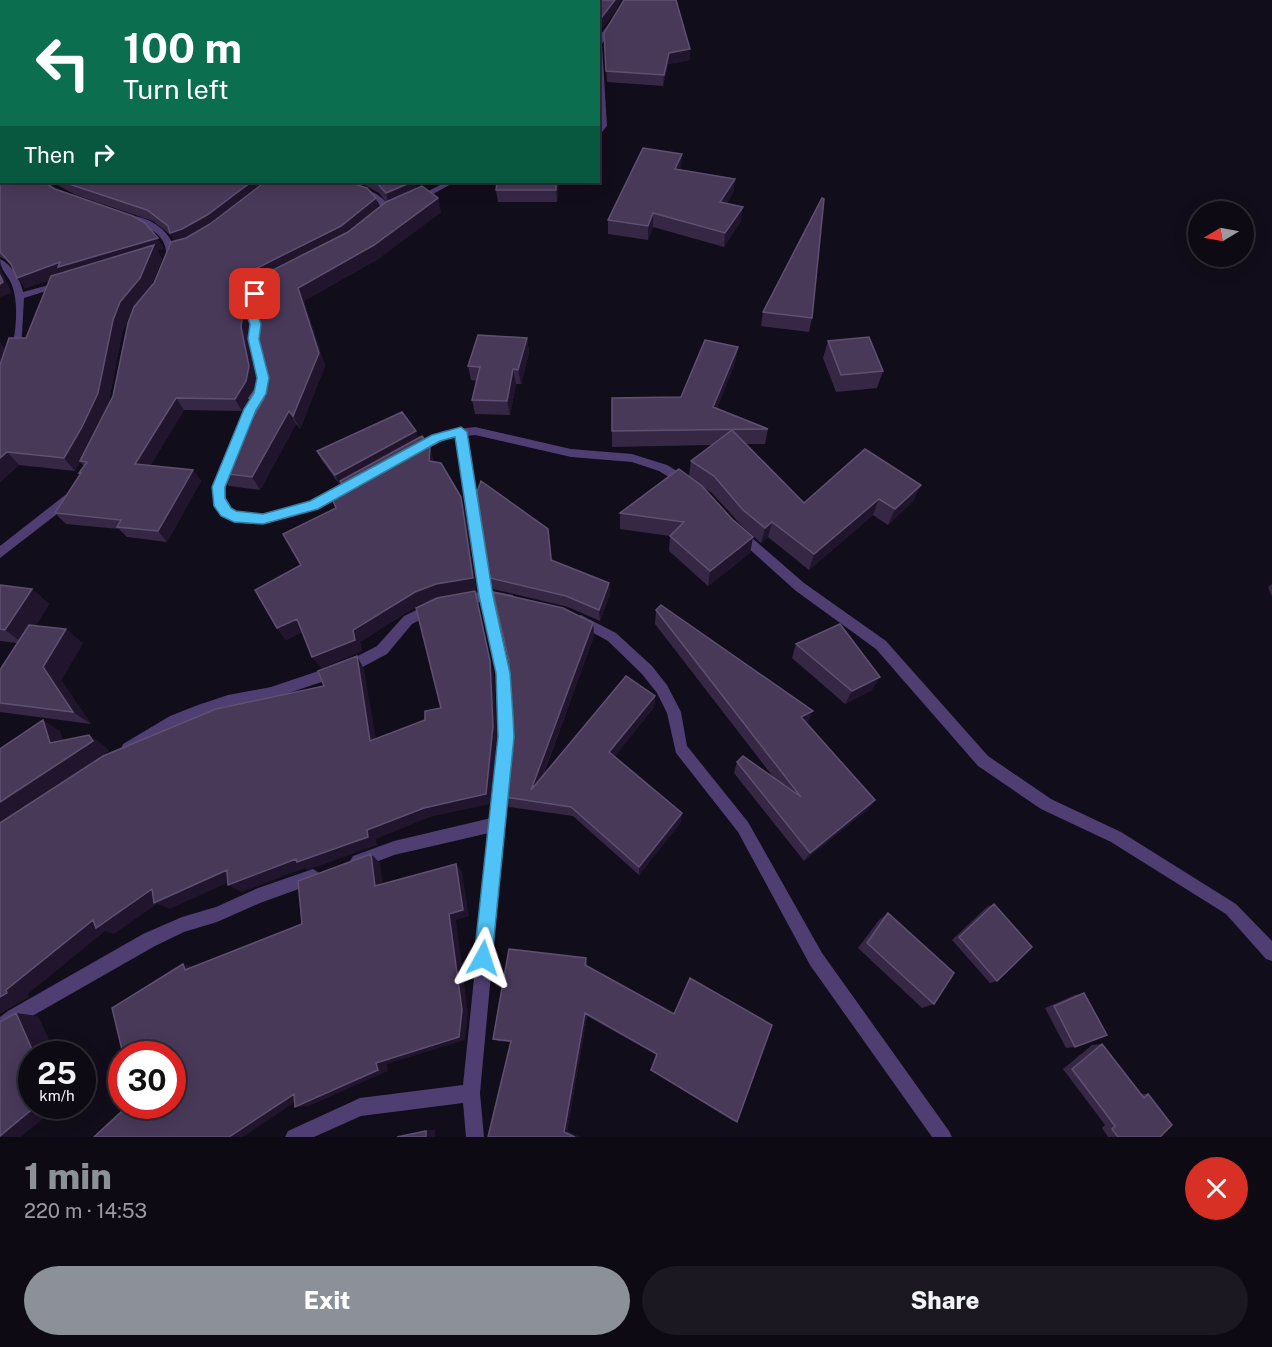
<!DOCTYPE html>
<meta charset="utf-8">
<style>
:root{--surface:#0e0a14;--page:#1c1822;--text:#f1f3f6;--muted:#9b9aa0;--line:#2e2b34;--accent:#8c9099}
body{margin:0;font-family:"Public Sans",sans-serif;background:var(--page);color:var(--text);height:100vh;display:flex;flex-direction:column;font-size:22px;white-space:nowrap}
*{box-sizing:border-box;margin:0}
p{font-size:20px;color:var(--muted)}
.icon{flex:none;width:33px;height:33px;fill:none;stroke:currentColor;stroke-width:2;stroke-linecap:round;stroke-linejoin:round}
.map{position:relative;height:1137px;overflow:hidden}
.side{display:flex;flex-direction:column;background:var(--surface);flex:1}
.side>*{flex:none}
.banner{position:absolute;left:0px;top:0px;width:600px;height:183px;box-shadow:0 3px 15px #0003,0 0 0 2px var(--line);background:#0b6e4f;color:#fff;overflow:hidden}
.needle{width:39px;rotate:260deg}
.tools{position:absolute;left:1188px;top:201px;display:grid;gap:12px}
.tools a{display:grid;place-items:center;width:66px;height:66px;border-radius:50%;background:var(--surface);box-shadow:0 3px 15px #0003,0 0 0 2px var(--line);font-size:30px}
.speed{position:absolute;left:18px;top:1041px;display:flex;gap:12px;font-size:30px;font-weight:700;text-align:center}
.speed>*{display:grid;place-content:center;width:78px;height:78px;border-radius:50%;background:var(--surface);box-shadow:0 3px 15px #0003,0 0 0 2px var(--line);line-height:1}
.speed small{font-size:15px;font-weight:400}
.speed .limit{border:9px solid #d22;background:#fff;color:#111}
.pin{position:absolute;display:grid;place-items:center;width:51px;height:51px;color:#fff;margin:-26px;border-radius:12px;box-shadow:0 3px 9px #0006}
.me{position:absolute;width:66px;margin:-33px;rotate:5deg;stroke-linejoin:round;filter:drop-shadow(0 0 4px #0008)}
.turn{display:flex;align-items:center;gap:21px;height:126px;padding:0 24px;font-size:27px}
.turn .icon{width:78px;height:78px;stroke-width:2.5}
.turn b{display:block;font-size:42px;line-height:51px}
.then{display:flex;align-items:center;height:57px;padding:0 24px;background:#0003;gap:12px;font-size:22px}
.round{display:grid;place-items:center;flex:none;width:63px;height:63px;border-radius:32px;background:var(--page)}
.headline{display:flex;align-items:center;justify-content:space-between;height:102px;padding:0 24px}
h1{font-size:36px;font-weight:800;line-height:45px;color:var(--accent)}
.primary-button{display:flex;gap:12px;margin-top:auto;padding:12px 24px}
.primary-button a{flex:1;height:69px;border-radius:36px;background:var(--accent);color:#fff;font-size:24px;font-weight:800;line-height:69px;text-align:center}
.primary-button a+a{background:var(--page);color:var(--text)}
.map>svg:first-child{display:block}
</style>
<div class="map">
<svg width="1272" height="1137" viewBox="0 0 1272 1137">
<rect width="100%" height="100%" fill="#120d1a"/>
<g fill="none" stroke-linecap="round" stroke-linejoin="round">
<!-- street -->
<path fill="#4e3e72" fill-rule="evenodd" d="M623 0H629L602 44 607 126 598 137V38L617 13Z
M328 182C345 180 370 187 383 199 387 202 388 208 390 212L383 220H377L376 218 382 212 378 202 351 188Z
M446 182H455L420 201 413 199Z
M129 216C151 215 182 238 173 262H167L166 260C169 234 149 228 129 220Z
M0 259C12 265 20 279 23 292L60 282 65 285 24 298 21 352 16 355 11 352C16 333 19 304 12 285 8 275 0 270 0 259Z
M262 284 267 287 257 299 256 311 261 324 259 339 268 378 265 394 255 410 225 487 226 504C229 506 233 510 237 512 270 526 324 495 352 479L356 478 362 482C348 500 273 526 250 524 236 523 227 517 216 509L213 487 245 409 255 394 258 378 249 339 251 324 246 311 247 298 259 285Z
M475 427 571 449 632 454 667 465 690 479 692 482 686 486 682 485 659 471 632 462 571 457 475 435 467 436 491 591 513 595 515 599 513 603 509 604 494 602 510 673 513 737 480 1093 484 1137H466L463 1103 361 1116 314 1137H285L288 1131 360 1098 463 1085 489 833 394 855 358 869 353 866 350 861 353 856 394 841 491 818 499 737 496 673 481 602 461 605 457 604 455 600 457 596 479 592 456 437 449 438 413 455 408 451 409 448 443 431Z
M69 492 75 496 70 504 0 558V546Z
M740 529 744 531 804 583 886 641 988 756 1051 799 1121 832 1236 904 1272 941V961L1266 959 1226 914 1111 842 1041 809 978 766 876 649 796 591 736 537 734 534 736 531Z
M433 602 437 603 439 607 437 611 412 624 387 654 357 670 271 699 228 707 200 716 180 726 133 754 128 756 123 754 121 749 123 744 170 716 198 705 228 695 271 687 348 661 377 646 404 616Z
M581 615 616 633 652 666 667 685 681 712 687 746 748 822 822 953 949 1131 952 1137H932L810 965 738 832 676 753 667 713 657 693 642 674 608 641 577 624 575 620 577 616Z
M313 869 318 872 321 877 318 882 260 903 217 922 184 932 155 946 20 1023 0 1036V1017L8 1011 143 934 182 917 216 907 258 888Z"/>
</g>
<!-- wall -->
<path fill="#362745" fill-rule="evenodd" d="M604 33 690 60 668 64 663 86 607 82Z
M0 151 2 182 55 189 164 249 157 250 162 259 150 288 154 283 175 241 172 236 153 221 76 195 52 182H261L262 184 379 209 386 202 379 193 363 184 351 182H416L415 184 416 188 441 212 378 259 304 301 325 366 300 429 296 424 260 490 229 486 220 473 257 412 250 398 242 411 184 410 150 466 193 470 201 481 167 542 127 537 119 529 66 524 55 513 80 475 79 473 84 466 80 462 75 471 19 465 0 482V343L5 350 26 338 50 280 25 288 12 267 5 259 0 257ZM252 290 257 311 263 365 260 382 253 393 256 378 247 340 249 324 244 311 245 296ZM133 311 113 396 108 406 122 333 129 316Z
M682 154 680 170 735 179 733 193 727 203 741 221 724 247 653 227 648 240 608 234V220Z
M559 182 557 202H498L496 190Z
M763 312 812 318 809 332 761 326Z
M527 338 529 352 521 384H516L510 415 475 414 472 400 477 381 471 380 468 366Z
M828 341 883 371 877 388 836 392 823 358Z
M738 347 735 363 717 408 768 429 765 444H746L804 503 921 485 913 501 888 525 873 515 809 570 768 537 761 543 741 525 712 493 703 487 732 519 753 537 750 553 708 586 669 551 670 536 620 529V513L689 476 691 461 713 445 612 447V431L681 397Z
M418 438 434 462 461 497 465 510 476 590 441 597 420 604 360 642 362 651 321 668 302 632 286 640 277 628 301 565 336 508 345 491 340 483 339 484 321 459 317 451Z
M550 540 552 560 609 583 610 594 600 621 568 607 493 589 490 578Z
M1272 584V597L1268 587Z
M0 585 32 589 49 604 36 625 83 643 61 680 91 724 0 712V670L17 643 0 641Z
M656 610 813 711 807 723 875 800 867 810 804 861 734 773 737 762 774 778 655 624Z
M593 623 594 636 543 776 655 696 654 707 614 757 681 822 639 875 573 816 509 807 505 797Z
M796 644 872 690 845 704 792 658Z
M994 904 997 981 990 983 952 940 987 907Z
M888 913 934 1004 922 1008 858 948 879 920Z
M586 958 587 963V967L737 1122 733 1121 650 1070 657 1055 587 1016 567 1131 488 1137 511 1042 498 1041 493 1039Z
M1084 993 1075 1047 1066 1048 1045 1008 1075 995Z
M1102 1044 1141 1094H1148L1160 1137H1108L1102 1128 1105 1125 1063 1069 1092 1045Z"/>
<!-- shaded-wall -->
<path fill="#20152c" d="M201 0H216V2H197Z
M615 0H621L615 12 598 34V22Z
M690 49V60L668 64 663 86 664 75 669 53Z
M2 77V98L0 100V79Z
M682 154 681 167 675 183V169Z
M735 179 733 193 719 216 720 202Z
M251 182H261L263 187 213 226 176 244 170 233Z
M411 182H416L415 184 417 193 389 205 386 193Z
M556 182H559L557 202 556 190Z
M376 198 379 210 345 238 263 280 245 296 244 311 249 324 247 340 256 378 253 393 242 411 235 399 238 299 240 284 257 268Z
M438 198 441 212 378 259 304 301 325 366 300 429 293 416 298 288Z
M743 207 741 221 724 247 725 233Z
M653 213V227L648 240V226Z
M158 238 164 249 157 250 162 259 148 292 129 316 122 333 108 406 93 440 75 471 64 458V275L25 288 17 278 60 262Z
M0 268 12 293 0 297Z
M527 338 529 352 521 384 518 370Z
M0 343 8 352 0 379Z
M738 347 735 363 711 422 713 407Z
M513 369 516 384 510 415 507 401Z
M176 398 184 410 144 476 135 464Z
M289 411 296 424 260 490 252 477Z
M416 431 419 440 339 484 335 475Z
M430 447 434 461V475L429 461Z
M7 452 19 465 0 482V458Z
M193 470 201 481 167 542 158 531Z
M921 485 913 501 888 525 895 509Z
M461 497 465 510 476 590 441 597 420 604 360 642 362 651 321 668 312 657Z
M879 499 873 515 809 570 814 554Z
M772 522 768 537 761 543 765 528Z
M753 537 750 553 708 586 710 571Z
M609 583 610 594 600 621 599 610Z
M32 589 49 604 24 644 5 630Z
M475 591 479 605 494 673 497 737 490 804 430 817 376 839 377 845 308 870 305 868 242 892 228 885 424 808Z
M297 619 305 631 286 640 277 628Z
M593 623 594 636 534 799 531 790Z
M66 629 83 643 61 680 91 724 73 712 43 667Z
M357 656 364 669 378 751 370 741Z
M880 677 872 690 845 704 852 691Z
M655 696 654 707 610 763 609 752Z
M813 711 808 723 796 729 801 717Z
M43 720 60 731 68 754 50 743Z
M89 735 105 746 109 751 0 824V802Z
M875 800 867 810 804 861 810 853Z
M682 813 681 822 639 875V867Z
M371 854 380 863 384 893 375 886Z
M456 864 462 872 469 916 456 920 468 1013 465 1040 387 1064 388 1071 309 1106 295 1107 376 1063 449 914Z
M227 870 240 877 170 909 157 904 114 934 105 931 28 994 29 997 0 1014V997L6 990 93 920 152 889Z
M183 964 200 969 185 970Z
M16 1013 38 1016 56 1054H34Z
M585 1013 587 1016 567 1131 581 1137H575L564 1132Z
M294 1094H307L246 1135 242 1137H229Z
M36 1106H58L21 1137H0V1136Z
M435 1129V1137H426V1131Z"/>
<!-- building -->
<path fill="#483959" stroke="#5f5072" stroke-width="1.5" d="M0 0H201L197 2H2V77L0 79Z
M386 0H615L598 22V2H385Z
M624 0H676L690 49 669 53 664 75 606 71 604 33Z
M643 148 682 154 675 169 735 179 720 202 743 207 725 233 653 213 648 226 608 220Z
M0 151H2V182H44L55 189 133 216 145 223 158 238 58 267 60 262 17 278 11 264 0 252Z
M64 182H251L207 215 182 229 170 233 168 226 147 210 69 184Z
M265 182H348L367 188 376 198 341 226 257 268 240 284 238 299 243 312 241 327 249 366 246 381 235 399 176 398 135 464 193 470 158 531 117 527 121 520 55 513 81 473H79L87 462 80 461 113 396 128 323 134 307 154 283 171 242 186 238 210 224Z
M376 182H412L386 193Z
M497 182H556V190H496Z
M422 186 438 198 374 245 298 288 319 353 293 416 289 411 252 477 220 473 264 399 249 398 260 382 263 365 255 325 257 311 252 297 253 286 265 274 348 232 386 202Z
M822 198 824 199 812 318 763 312Z
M154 245 140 278 120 302 113 320 98 393 82 427 64 458 7 452 0 458V365L9 338H26L51 276Z
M0 275 3 282 0 284Z
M478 335 527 338 518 370 513 369 507 401 472 400 480 367 468 366Z
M869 337 883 371 841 375 828 341Z
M705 340 738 347 713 407 768 429 612 431V398L681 397Z
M402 412 416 431 335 475 317 451Z
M732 430 804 503 865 449 921 485 895 509 879 499 814 554 772 522 765 528 743 510 714 476 691 461Z
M422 436 430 447 429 461 441 463 461 497 473 578 436 584 415 592 353 630 355 640 312 657 297 619 277 628 255 590 301 565 283 534 336 508 331 496 346 490 340 481Z
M679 469 702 486 732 519 753 537 710 571 670 536 684 522 620 513Z
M481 481 548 529 551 560 609 583 599 610 566 596 490 578 477 492Z
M0 585 32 589 5 630 0 629Z
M475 591 490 661 493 726 486 794 424 808 367 830 368 837 297 862 296 859 228 885 227 870 154 903 152 889 96 928 93 920 6 990 7 993 0 997V823L103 756 216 709 324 686 318 671 357 656 370 741 425 720V711L441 708 416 608 437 598Z
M493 592 563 608 593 623 531 790 626 676 655 696 609 752 682 813 639 867 571 807 505 797 512 726 509 661Z
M661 605 813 711 801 717 875 800 810 853 737 762 743 756 801 797 656 610Z
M840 624 880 677 852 691 796 644Z
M29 625 66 629 43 667 73 712 0 703V670Z
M43 720 50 743 89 735 93 741 0 802V749Z
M371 854 375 886 456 864 463 910 449 914 462 1010 459 1037 376 1063 378 1070 295 1107 294 1094 229 1137H94L122 1111 120 1106 122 1104V1106H172V1054H123L112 1008 183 964 185 970 302 924 298 881Z
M994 904 1032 947 997 981 959 937Z
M888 913 954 973 934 1004 867 943Z
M509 949 586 958 585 965 674 1014 690 978 772 1025 737 1122 651 1070 657 1054 585 1013 564 1132 575 1137H488L511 1041 493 1039Z
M1084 993 1107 1035 1075 1047 1054 1006Z
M16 1013 34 1054H32V1106H36L0 1136V1022Z
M1102 1044 1144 1098 1148 1094 1172 1125 1160 1137H1118L1112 1129 1115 1126 1072 1069Z
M426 1131V1137H397Z"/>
<!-- route -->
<path fill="#4fc3f7" stroke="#337fa1" stroke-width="1.5" d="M255 290 260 294 257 298 256 311 261 324 259 339 269 378 266 394 256 410 225 487V498L231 508 236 511 263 514 310 501 432 435 461 427 467 432 493 596 510 673 513 716 514 737 492 958 490 965 483 968 477 965 474 958 498 737 496 673 479 596 455 437 440 441 318 509 263 524 234 522 221 516 214 506 212 487 244 409 254 393 257 378 248 339 250 324 245 311 246 298 251 291Z"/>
</svg>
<div class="tools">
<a><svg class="needle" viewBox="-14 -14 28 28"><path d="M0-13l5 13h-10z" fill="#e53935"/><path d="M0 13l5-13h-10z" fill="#9b9aa0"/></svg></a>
</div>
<div class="speed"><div>25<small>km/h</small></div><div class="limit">30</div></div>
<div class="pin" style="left:255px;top:294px;background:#d93025"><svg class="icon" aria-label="arrive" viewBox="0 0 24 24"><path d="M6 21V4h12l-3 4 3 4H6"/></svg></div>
<svg class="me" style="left:483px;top:958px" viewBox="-20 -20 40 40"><path d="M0-17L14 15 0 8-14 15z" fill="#4fc3f7" stroke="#fff" stroke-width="4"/></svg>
<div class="banner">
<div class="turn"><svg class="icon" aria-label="left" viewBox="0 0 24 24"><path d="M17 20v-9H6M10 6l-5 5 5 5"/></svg><div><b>100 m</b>Turn left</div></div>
<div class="then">Then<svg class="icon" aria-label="right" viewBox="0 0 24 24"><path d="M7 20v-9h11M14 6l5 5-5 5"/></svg></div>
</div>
</div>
<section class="side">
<div class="headline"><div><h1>1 min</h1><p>220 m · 14:53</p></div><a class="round" style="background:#d93025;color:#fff"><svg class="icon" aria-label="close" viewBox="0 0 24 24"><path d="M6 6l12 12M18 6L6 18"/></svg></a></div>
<div class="primary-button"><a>Exit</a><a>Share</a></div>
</section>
